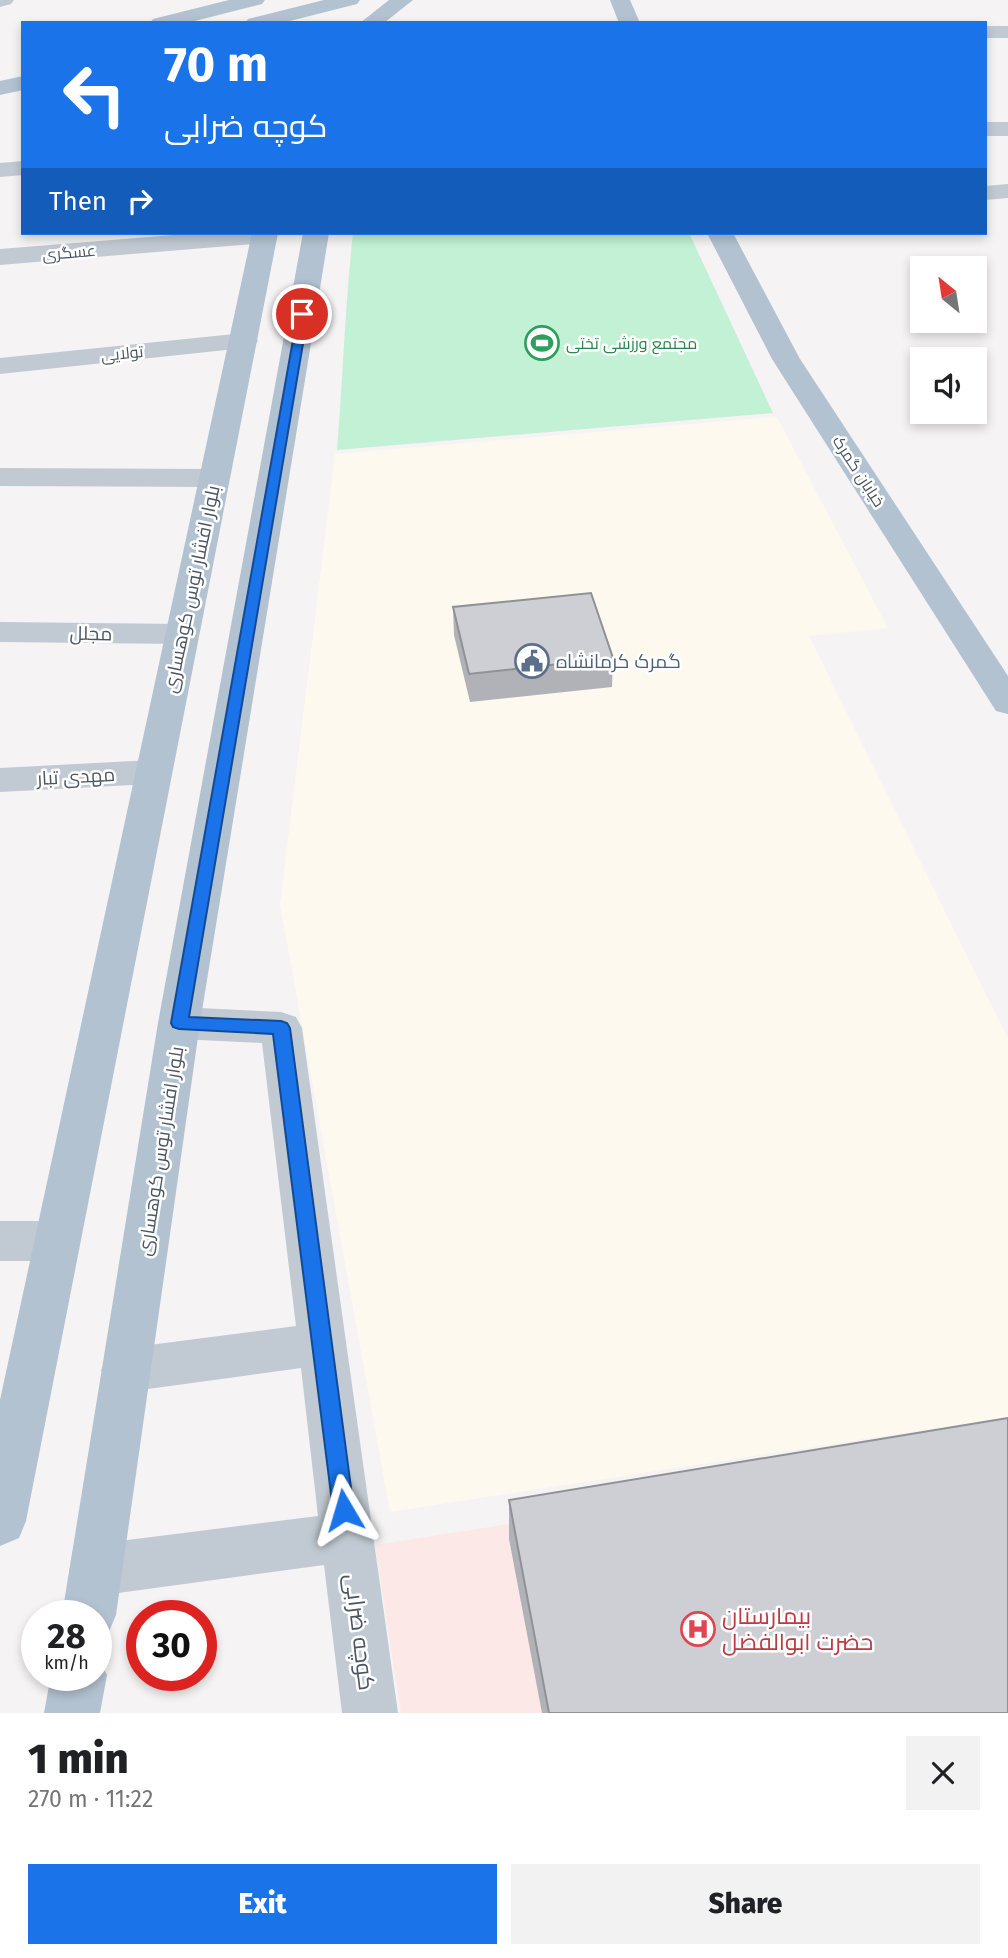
<!DOCTYPE html>
<meta charset="utf-8">
<style>
:root{--surface:#fff;--page:#f2f2f2;--text:#202124;--muted:#757577;--accent:#1a73e8}
body{margin:0;font-family:"Fira Sans",Cairo,sans-serif;background:var(--page);color:var(--text);height:100vh;display:flex;flex-direction:column;font-size:26px;white-space:nowrap}
*{box-sizing:border-box;margin:0}
p{font-size:23px;color:var(--muted)}
.icon{flex:none;width:38px;height:38px;fill:none;stroke:currentColor;stroke-width:2;stroke-linecap:round;stroke-linejoin:round}
.map{position:relative;height:1713px;overflow:hidden}
.sheet{display:flex;flex-direction:column;background:var(--surface);flex:1}
.sheet>*{flex:none}
.guide{position:absolute;left:21px;top:21px;width:966px;height:214px;border-radius:0px;box-shadow:0 4px 10px #0003;background:#1a73e8;color:#fff;overflow:hidden}
.needle{width:46px;rotate:330deg}
.fabs{position:absolute;left:910px;top:256px;display:grid;gap:14px}
.fabs a{display:grid;place-items:center;width:77px;height:77px;border-radius:0px;background:var(--surface);box-shadow:0 4px 10px #0003;font-size:35px}
.speed{position:absolute;left:21px;top:1600px;display:flex;gap:14px;font-size:35px;font-weight:700;text-align:center}
.speed>*{display:grid;place-content:center;width:91px;height:91px;border-radius:50%;background:var(--surface);box-shadow:0 4px 10px #0003;line-height:1}
.speed small{font-size:18px;font-weight:400}
.speed .limit{border:10px solid #d22;background:#fff;color:#111}
.pin{position:absolute;display:grid;place-items:center;width:60px;height:60px;color:#fff;margin:-30px;border:4px solid #fff;border-radius:50%;box-shadow:0 2px 7px #0007}
.me{position:absolute;width:77px;margin:-38px;rotate:353deg;stroke-linejoin:round;filter:drop-shadow(0 0 5px #0008)}
.turn{display:flex;align-items:center;gap:24px;height:147px;padding:0 28px;font-size:32px}
.turn .icon{width:91px;height:91px;stroke-width:2.5}
.turn b{display:block;font-size:49px;line-height:60px}
.then{display:flex;align-items:center;height:66px;padding:0 28px;background:#0003;gap:14px;font-size:26px}
.round{display:grid;place-items:center;flex:none;width:74px;height:74px;border-radius:0px;background:var(--page)}
.headline{display:flex;align-items:center;justify-content:space-between;height:119px;padding:0 28px}
h1{font-size:42px;font-weight:800;line-height:52px}
.button{display:flex;gap:14px;margin-top:auto;padding:14px 28px}
.button a{flex:1;height:80px;border-radius:0px;background:var(--accent);color:#fff;font-size:28px;font-weight:800;line-height:80px;text-align:center}
.button a+a{background:var(--page);color:var(--text)}
.map>svg:first-child{display:block}
</style>
<div class="map">
<svg width="1008" height="1713" viewBox="0 0 1008 1713">
<rect width="100%" height="100%" fill="#f5f3f3"/>
<!-- commercial -->
<path fill="#fdf9ef" d="M777 417 888 628 809 636 1008 1039V1417L390 1512 280 904 335 454Z"/>
<!-- medical -->
<path fill="#fce8e6" d="M1008 1446V1713H401L375 1545Z"/>
<!-- green -->
<path fill="#c3f1d5" d="M353 233H689L773 413 337 450C343 377 345 305 353 233Z"/>
<g fill="none" stroke-linecap="round" stroke-linejoin="round">
<!-- minor -->
<path fill="#c1cad2" fill-rule="evenodd" d="M0 0H14L11 4 0 7Z
M985 26H1008V38H985Z
M985 122H1008V136H985Z
M23 161V175L0 177V163Z
M1008 184V198L985 200V186Z
M199 233H275L277 235 273 240 264 243 0 265V249Z
M244 333 254 335 258 341 254 347 0 374V358Z
M0 468 214 469 225 472 229 478 225 484 214 487 0 486Z
M0 622 182 624 194 627 199 634 194 641 182 644 0 642Z
M152 760 165 763 170 772 165 781 152 784 0 792V768Z
M179 1007 281 1012 296 1017 302 1028 398 1713H342L324 1565 96 1596 77 1588 69 1570 77 1552 96 1544 318 1516 301 1368 126 1392 109 1385 101 1370 109 1355 126 1348 296 1326 262 1043 179 1039 164 1034 158 1023 164 1012Z
M0 1221H56L72 1227 79 1241 72 1255 56 1261H0Z"/>
<!-- major -->
<path fill="#b3c2d1" fill-rule="evenodd" d="M229 0H265L262 4 187 23H150L153 19Z
M324 0H360L357 4 282 23H245L248 19Z
M389 0H413L384 23H360Z
M610 0H630L640 23H619Z
M23 76V90L0 95V81Z
M252 233H278L26 1521 19 1538 0 1546V1400Z
M303 233H329L200 1023 116 1615 108 1634 96 1639V1615H62L158 1023Z
M707 233H733L800 359 1008 676V714L996 711 772 359Z
M96 1654 107 1675 100 1713H44L51 1675H96Z"/>
</g>
<!-- wall -->
<path fill="#b0b2b7" d="M453 607 613 658 612 687 470 702 454 635Z
M509 1500 1008 1713H542L509 1539Z"/>
<!-- building -->
<path fill="#cdcfd5" stroke="#909195" stroke-width="2" d="M591 593 613 658 469 674 453 607Z
M1008 1418V1713H549L509 1500Z"/>
<!-- route -->
<path fill="#1a73e8" stroke="#114b97" stroke-width="2" d="M298 312 308 314 189 1017 281 1021 287 1023 290 1028 354 1510 351 1517 344 1520 336 1517 333 1510 273 1034 179 1029 173 1027 171 1023Z"/>
<!-- icons -->
<defs>
<g id="stadium-ring" transform="scale(1.75)"><circle r="9.5" fill="#fff" stroke="#2e9e5b" stroke-width="1.5"/><path d="M0-5a6.5 5 0 1 0 0 10a6.5 5 0 1 0 0-10ZM-3.5-1.8h7v3.6h-7Z" fill="#2e9e5b"/></g>
<g id="civic-ring" transform="scale(1.75)"><circle r="9.5" fill="#fff" stroke="#5c6f8a" stroke-width="1.5"/><path d="M-.6-6.5H3V-4.5H.6V-3L4-1V1h2V6H-6V1h2V-1L-.6-3ZM-1.2 2.5V6h2.4V2.5Z" fill="#5c6f8a"/></g>
<g id="hospital-ring" transform="scale(1.75)"><circle r="9.5" fill="#fff" stroke="#e0444e" stroke-width="1.5"/><path d="M-5-5h3v3.5h4V-5h3V5h-3V1.5h-4V5h-3Z" fill="#e0444e"/></g>
</defs>
<g fill-rule="evenodd">
<use href="#stadium-ring" x="542" y="343"/>
<use href="#civic-ring" x="532" y="661"/>
<use href="#hospital-ring" x="698" y="1629"/>
</g>
<g text-anchor="middle" stroke-width="5" stroke-linejoin="round" paint-order="stroke">
<!-- far-street labels -->
<g font-size="16" fill="#4a5661" stroke="#fff">
<text transform="translate(69 252) rotate(-5)" y="6">عسگری</text>
<text transform="translate(122 353) rotate(-6)" y="6">تولایی</text>
<text transform="translate(859 471) rotate(57)" y="6">خیابان گمرک</text>
</g>
<!-- far-leisure labels -->
<g font-size="16" fill="#27864d" stroke="#fff" text-anchor="start">
<text x="566" y="349">مجتمع ورزشی تختی</text>
</g>
<!-- street labels -->
<g font-size="19" fill="#4a5661" stroke="#fff">
<text transform="translate(191 589) rotate(-78)" y="7">بلوار افشار توس کوهساری</text>
<text transform="translate(91 633) rotate(1)" y="7">مجلل</text>
<text transform="translate(76 776) rotate(-3)" y="7">مهدی تبار</text>
<text transform="translate(160 1151) rotate(-81)" y="7">بلوار افشار توس کوهساری</text>
</g>
<!-- service labels -->
<g font-size="19" fill="#4e5e75" stroke="#fff" text-anchor="start">
<text x="556" y="668">گمرک کرمانشاه</text>
</g>
<!-- near-health labels -->
<g font-size="23" fill="#be3a42" stroke="#fff" text-anchor="start">
<text x="722" y="1624">بیمارستان<tspan x="722" dy="26">حضرت ابوالفضل</tspan></text>
</g>
<!-- near-street labels -->
<g font-size="23" fill="#4a5661" stroke="#fff">
<text transform="translate(360 1632) rotate(83)" y="8">کوچه ضرابی</text>
</g>
</g>
</svg>
<div class="fabs">
<a><svg class="needle" viewBox="-14 -14 28 28"><path d="M0-13l5 13h-10z" fill="#e53935"/><path d="M0 13l5-13h-10z" fill="#757577"/></svg></a>
<a><svg class="icon" aria-label="sound" viewBox="0 0 24 24"><path d="M4 9h4l5-4v14l-5-4H4zM17 9q2 3 0 6"/></svg></a>
</div>
<div class="speed"><div>28<small>km/h</small></div><div class="limit">30</div></div>
<div class="pin" style="left:302px;top:314px;background:#d93025"><svg class="icon" aria-label="arrive" viewBox="0 0 24 24"><path d="M6 21V4h12l-3 4 3 4H6"/></svg></div>
<svg class="me" style="left:344px;top:1510px" viewBox="-20 -20 40 40"><path d="M0-17L14 15 0 8-14 15z" fill="#1a73e8" stroke="#fff" stroke-width="4"/></svg>
<div class="guide">
<div class="turn"><svg class="icon" aria-label="left" viewBox="0 0 24 24"><path d="M17 20v-9H6M10 6l-5 5 5 5"/></svg><div><b>70 m</b>کوچه ضرابی</div></div>
<div class="then">Then<svg class="icon" aria-label="right" viewBox="0 0 24 24"><path d="M7 20v-9h11M14 6l5 5-5 5"/></svg></div>
</div>
</div>
<section class="sheet">
<div class="headline"><div><h1>1 min</h1><p>270 m · 11:22</p></div><a class="round"><svg class="icon" aria-label="close" viewBox="0 0 24 24"><path d="M6 6l12 12M18 6L6 18"/></svg></a></div>
<div class="button"><a>Exit</a><a>Share</a></div>
</section>
